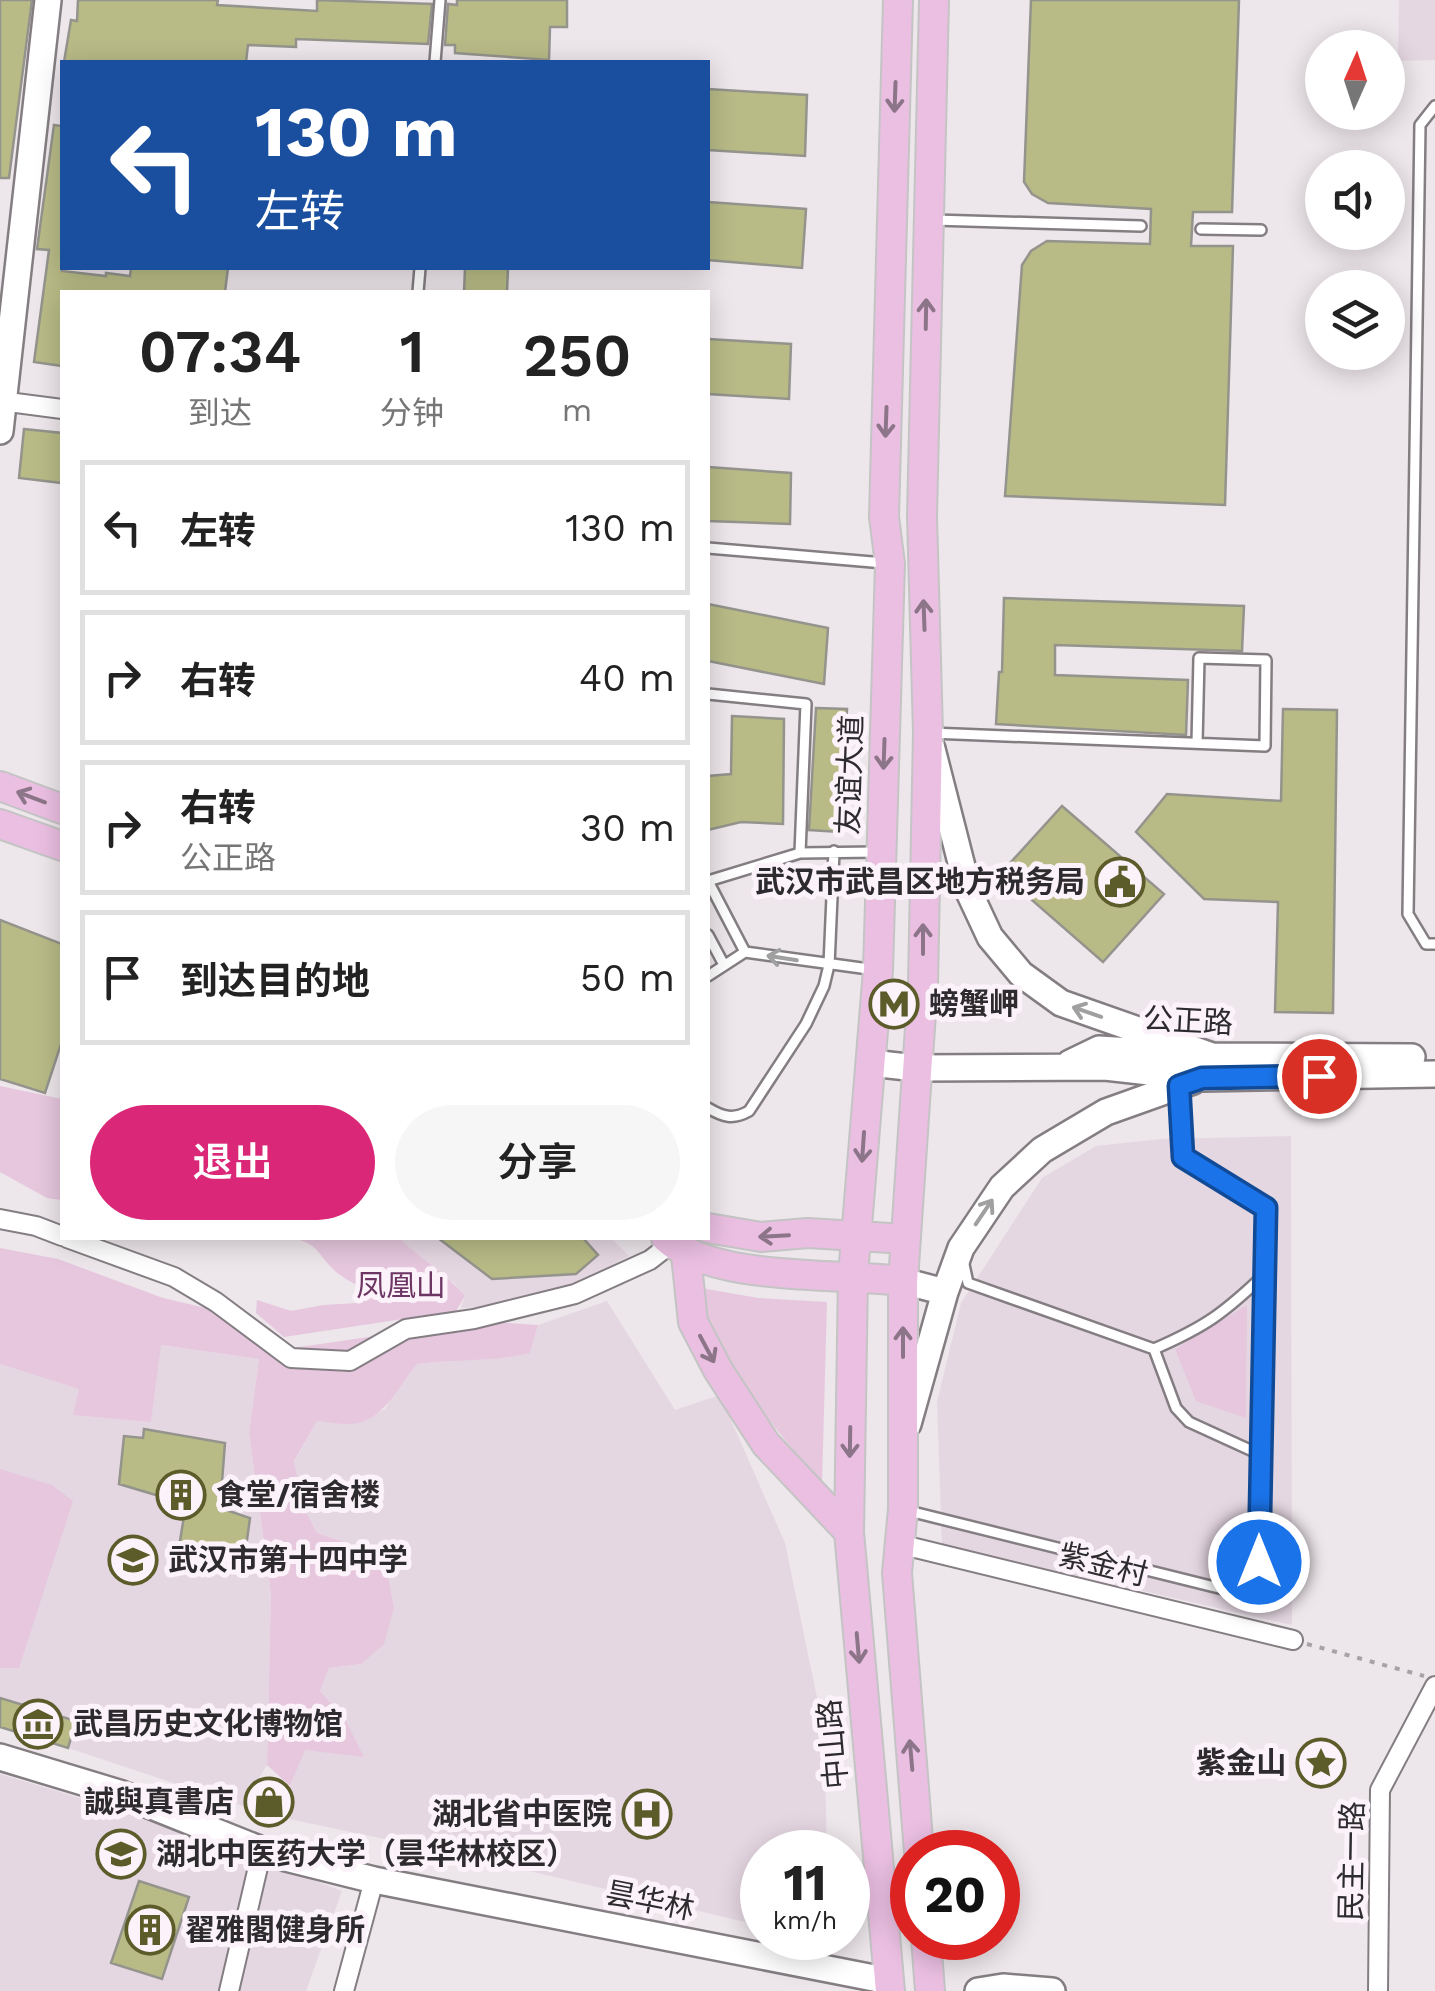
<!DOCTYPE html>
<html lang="zh">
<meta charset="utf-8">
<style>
:root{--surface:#fff;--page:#f6f6f6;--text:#222;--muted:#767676;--line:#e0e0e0;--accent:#db2777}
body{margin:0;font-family:"Work Sans","Noto Sans SC",sans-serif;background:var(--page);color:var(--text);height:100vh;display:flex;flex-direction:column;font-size:38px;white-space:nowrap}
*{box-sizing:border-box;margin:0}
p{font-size:32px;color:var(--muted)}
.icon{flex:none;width:55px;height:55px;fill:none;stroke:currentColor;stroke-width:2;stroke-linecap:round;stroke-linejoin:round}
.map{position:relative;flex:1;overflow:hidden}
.sheet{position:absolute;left:60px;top:290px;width:650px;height:950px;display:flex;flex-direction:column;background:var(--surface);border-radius:0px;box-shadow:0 5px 25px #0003}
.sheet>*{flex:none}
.top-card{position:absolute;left:60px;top:60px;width:650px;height:210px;border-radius:0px;box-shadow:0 5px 25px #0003;background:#1a4fa0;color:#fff;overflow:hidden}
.needle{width:65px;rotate:3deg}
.controls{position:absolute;left:1305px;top:30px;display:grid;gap:20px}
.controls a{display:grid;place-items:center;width:100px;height:100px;border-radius:50%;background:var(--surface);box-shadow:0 5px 25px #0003;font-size:50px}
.speed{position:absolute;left:740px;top:1830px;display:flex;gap:20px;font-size:50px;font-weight:700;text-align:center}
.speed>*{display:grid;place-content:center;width:130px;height:130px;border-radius:50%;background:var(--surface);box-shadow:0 5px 25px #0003;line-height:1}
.speed small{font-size:25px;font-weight:400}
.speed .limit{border:15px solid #d22;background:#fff;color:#111}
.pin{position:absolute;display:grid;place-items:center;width:85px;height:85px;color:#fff;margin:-42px;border:5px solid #fff;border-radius:50%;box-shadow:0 2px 10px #0007}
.me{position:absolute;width:110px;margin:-55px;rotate:0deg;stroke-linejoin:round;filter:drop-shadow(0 0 8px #0008)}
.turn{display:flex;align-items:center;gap:35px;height:210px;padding:0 30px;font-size:45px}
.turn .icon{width:130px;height:130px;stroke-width:2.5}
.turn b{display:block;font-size:70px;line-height:85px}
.eta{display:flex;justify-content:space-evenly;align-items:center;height:170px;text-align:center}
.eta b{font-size:60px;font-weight:600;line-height:70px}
.action{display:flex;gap:20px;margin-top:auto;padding:20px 30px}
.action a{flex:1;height:115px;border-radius:60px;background:var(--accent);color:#fff;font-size:40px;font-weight:600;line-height:115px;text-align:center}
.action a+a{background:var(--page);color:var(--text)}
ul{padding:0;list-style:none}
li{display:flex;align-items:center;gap:30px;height:135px;margin:0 20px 15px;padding:0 10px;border:5px solid var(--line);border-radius:0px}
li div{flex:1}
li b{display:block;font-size:38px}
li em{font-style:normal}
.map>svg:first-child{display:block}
</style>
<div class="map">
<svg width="1435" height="1991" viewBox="0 0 1435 1991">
<rect width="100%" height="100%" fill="#ede6eb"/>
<!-- built -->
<path fill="#e5d7e2" d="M1399 0H1435V60L1398 61Z
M1291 1136 1292 1625 942 1545 937 1402 961 1303 1042 1178 1096 1146 1161 1139Z
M399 1238H611L629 1256 532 1306 461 1308 465 1296 454 1283 422 1261Z
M607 1301 675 1410 720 1395 785 1543 824 1731 827 1852H762V1926L461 1855 284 1818 287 1795 304 1749 345 1719 320 1691 329 1668 361 1664 394 1608 388 1576 364 1549 317 1533 303 1506 294 1462 317 1421 358 1423 385 1409 398 1386 417 1364 530 1353 538 1325Z
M160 1345 259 1359 249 1433 271 1593 267 1765 254 1786 249 1808 68 1748 76 1721 0 1698V1364L80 1389 74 1415 151 1421Z
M0 1774 143 1817 342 1891 306 1991H0Z"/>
<!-- green -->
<path fill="#e6c7de" d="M0 1086 62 1099V1200L47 1198 0 1172Z
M294 1238H399C420 1259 447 1274 465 1296L456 1311 284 1337 256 1313 257 1300 291 1311 323 1305 358 1303 367 1292C357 1284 341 1278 332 1268 316 1252 320 1246 294 1238Z
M0 1248 58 1259 163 1298 214 1310 260 1341 293 1348 478 1321 538 1325 530 1353C493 1362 456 1359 417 1364 399 1385 387 1415 359 1423 347 1426 329 1422 317 1421L294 1461 303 1506 317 1533 364 1549 388 1576 394 1608 384 1644 361 1664 329 1668 320 1691 345 1719 364 1757 305 1750 290 1786 267 1765 271 1593 249 1433 259 1359 161 1345 151 1422 73 1415 79 1389 0 1364Z
M701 1288 758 1298 827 1302 822 1483C768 1424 735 1374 695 1305Z
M1247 1305 1246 1418 1196 1401 1175 1349Z
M0 1469 52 1485 73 1501 19 1668H0Z"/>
<!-- building -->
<path fill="#b8bb86" stroke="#94948d" stroke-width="2.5" d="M0 0H32L9 178H0Z
M78 0H218L217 5 317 11V0L432 4 428 44 296 39V47L248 45 246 62H64L71 20 77 21Z
M457 0H567V27H550L549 60 455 53V45H445L448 4 457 5Z
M1031 0H1239L1232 212H1193L1191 246H1233L1225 505 1005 496 1022 265 1031 251 1047 241 1150 244 1151 209 1048 203 1032 194 1024 182Z
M708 89 807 95 805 156 708 150Z
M54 125 62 126V271L106 276V273L130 276 131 268H228L225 292H62V366L34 362 49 250 37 249Z
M708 202 806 209 802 268 708 260Z
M465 268H508L507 292H464Z
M708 339 791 344 789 399 708 394Z
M24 429 62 433V483L19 478Z
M708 467 791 473 790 524 708 521Z
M1004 598 1244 606 1242 651 1055 645V675L1188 680 1186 735 996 724 999 672H1002Z
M708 604 828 628 824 684 708 661Z
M816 708 847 709 840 832 809 830Z
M1283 709 1337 710 1333 1013 1275 1012 1278 902 1204 899 1136 832 1167 794 1281 801Z
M732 716 784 719 783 824 741 822 708 830V776L731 774Z
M1062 806 1164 894 1103 962 1001 873Z
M0 920 62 944V1041L45 1093 0 1079Z
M438 1238H583L598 1255 576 1274 492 1279Z
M144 1429 225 1443 220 1508 250 1518 244 1562 179 1547 186 1504 119 1484 124 1436 143 1438Z
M0 1698 76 1721 68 1748 0 1727Z
M259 1786 287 1795 279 1817 252 1808Z
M139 1881 189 1897 162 1979 111 1963Z"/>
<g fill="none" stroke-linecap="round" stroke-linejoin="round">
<!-- lane casing -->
<g stroke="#847e83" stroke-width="14">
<path id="lane" d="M435 62 440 0
M1435 106 1420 125 1408 914 1426 944H1435
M934 220 1141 226
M1201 229 1261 230
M418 292 420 268
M708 548 884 563
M708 694 806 704 800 853
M931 733 1265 746 1266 660 1199 658 1197 743
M708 881 745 952 876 970
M708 881 800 853 877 852
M708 935 723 963
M708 976 745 952
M708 1108C723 1117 733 1120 749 1111L806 1024 824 986 829 965 834 851
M963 1260 968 1283 1154 1349C1205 1327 1224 1313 1264 1275L1266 1208 1183 1157 1179 1092
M1259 1454 1264 1275
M905 1510 1259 1598V1454L1189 1422 1176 1408 1154 1349"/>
</g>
<!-- street casing -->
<g stroke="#847e83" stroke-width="22">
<path id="street" d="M0 401 62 409
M0 1219 36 1226 62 1236
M67 1238 174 1277 216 1302 291 1358 350 1361 406 1329 474 1319 575 1294 650 1260 672 1243
M899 1544 1293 1640
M229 1991 262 1850
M344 1991 374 1880
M1378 1991 1380 1790 1435 1686"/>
</g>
<!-- secondary casing -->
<g stroke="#847e83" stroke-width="30">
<path id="secondary" d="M0 431 48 0
M932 749 968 890 990 937 1021 974 1061 1003 1212 1056
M871 1063 916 1068 1105 1067 1203 1078 1435 1074
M1070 1063 1099 1049 1212 1056 1412 1057
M903 1281 945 1292 961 1248 1002 1187 1042 1150 1106 1112 1193 1081
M908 1424 945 1292
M0 1757 119 1793 274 1855 374 1880 889 1981
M978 1991 1003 1987 1052 1991"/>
</g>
<!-- primary casing -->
<g stroke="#c4c4c4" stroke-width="32">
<path id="primary" d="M0 786 62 809
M0 824 62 846
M708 1228 761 1237 808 1233 906 1239
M666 1238C713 1282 838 1273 903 1281
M686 1255 693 1322 718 1370 766 1444 849 1532
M919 1852 897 1573 903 1509V1281L923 983 928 733 922 516 934 0
M926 1938 930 1991
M890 1991 849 1532 853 1275 878 970 890 564 884 517 898 0"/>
</g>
<!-- path -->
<path stroke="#a8a2a6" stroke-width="4" stroke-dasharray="5 8" stroke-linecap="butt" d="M1307 1644 1424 1676"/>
<!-- lane -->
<use href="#lane" stroke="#fff" stroke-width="9"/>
<!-- street -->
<use href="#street" stroke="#fff" stroke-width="18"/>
<!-- secondary -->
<use href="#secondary" stroke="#fff" stroke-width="25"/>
<!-- primary -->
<use href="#primary" stroke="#ebbfe2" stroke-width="28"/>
</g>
<!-- one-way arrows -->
<defs><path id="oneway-shaft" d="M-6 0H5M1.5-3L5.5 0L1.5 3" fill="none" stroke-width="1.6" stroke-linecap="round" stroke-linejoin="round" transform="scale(2.5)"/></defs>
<g stroke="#8c7588">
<use href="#oneway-shaft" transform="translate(895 97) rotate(92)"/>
<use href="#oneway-shaft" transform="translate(926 314) rotate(-89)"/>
<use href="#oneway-shaft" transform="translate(886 422) rotate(92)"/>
<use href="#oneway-shaft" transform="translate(924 615) rotate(-92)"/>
<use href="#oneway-shaft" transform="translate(884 754) rotate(92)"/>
<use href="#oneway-shaft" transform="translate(31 797) rotate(-159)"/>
<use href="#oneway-shaft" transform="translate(923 939) rotate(-90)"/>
<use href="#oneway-shaft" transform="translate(863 1147) rotate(94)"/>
<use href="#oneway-shaft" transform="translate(774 1236) rotate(177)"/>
<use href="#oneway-shaft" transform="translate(903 1342) rotate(-90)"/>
<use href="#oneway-shaft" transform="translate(707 1349) rotate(62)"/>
<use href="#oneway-shaft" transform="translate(850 1442) rotate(91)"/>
<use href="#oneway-shaft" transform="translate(858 1648) rotate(85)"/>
<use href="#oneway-shaft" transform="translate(911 1755) rotate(-95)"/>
</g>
<g stroke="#a0a0a0">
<use href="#oneway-shaft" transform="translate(782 958) rotate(-171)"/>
<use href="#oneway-shaft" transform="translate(1087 1012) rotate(-161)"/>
<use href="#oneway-shaft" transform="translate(984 1212) rotate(-56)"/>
</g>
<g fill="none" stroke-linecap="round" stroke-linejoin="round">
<!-- route casing -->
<g stroke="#114b97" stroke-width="25">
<path id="route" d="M1259 1562 1266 1208 1183 1157 1179 1086 1202 1078 1319 1076"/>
</g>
<!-- route -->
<use href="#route" stroke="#1a73e8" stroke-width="18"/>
</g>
<!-- icons -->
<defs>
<g id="civic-ring" transform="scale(2.5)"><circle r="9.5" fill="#fbf3f9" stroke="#5b5c2a" stroke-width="1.5"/><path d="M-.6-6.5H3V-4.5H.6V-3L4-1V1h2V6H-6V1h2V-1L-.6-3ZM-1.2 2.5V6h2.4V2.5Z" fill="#5b5c2a"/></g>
<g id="metro-ring" transform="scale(2.5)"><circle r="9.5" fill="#fbf3f9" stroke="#5b5c2a" stroke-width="1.5"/><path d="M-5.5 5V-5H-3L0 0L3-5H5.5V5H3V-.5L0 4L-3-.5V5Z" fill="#5b5c2a"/></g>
<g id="building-ring" transform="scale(2.5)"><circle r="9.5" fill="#fbf3f9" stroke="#5b5c2a" stroke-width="1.5"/><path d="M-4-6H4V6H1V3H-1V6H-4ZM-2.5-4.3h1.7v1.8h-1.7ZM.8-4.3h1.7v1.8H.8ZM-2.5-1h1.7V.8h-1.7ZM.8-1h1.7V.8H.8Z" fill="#5b5c2a"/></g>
<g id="school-ring" transform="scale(2.5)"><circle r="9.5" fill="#fbf3f9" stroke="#5b5c2a" stroke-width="1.5"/><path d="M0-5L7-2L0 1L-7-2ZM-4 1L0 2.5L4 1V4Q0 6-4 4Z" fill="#5b5c2a"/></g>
<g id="museum-ring" transform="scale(2.5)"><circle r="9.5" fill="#fbf3f9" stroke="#5b5c2a" stroke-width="1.5"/><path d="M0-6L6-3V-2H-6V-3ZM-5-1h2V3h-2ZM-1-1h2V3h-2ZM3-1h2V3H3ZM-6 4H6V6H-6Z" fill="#5b5c2a"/></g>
<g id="sight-ring" transform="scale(2.5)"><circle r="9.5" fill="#fbf3f9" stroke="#5b5c2a" stroke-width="1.5"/><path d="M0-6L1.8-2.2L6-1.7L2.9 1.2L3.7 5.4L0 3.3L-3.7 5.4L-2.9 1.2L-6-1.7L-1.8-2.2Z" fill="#5b5c2a"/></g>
<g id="shop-ring" transform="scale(2.5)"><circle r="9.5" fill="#fbf3f9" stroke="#5b5c2a" stroke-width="1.5"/><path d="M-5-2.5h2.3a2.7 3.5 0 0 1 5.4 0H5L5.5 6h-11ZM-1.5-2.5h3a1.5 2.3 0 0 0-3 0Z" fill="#5b5c2a"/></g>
<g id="hospital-ring" transform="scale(2.5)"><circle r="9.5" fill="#fbf3f9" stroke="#5b5c2a" stroke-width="1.5"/><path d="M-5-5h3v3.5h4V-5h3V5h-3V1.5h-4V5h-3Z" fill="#5b5c2a"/></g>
<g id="university-ring" transform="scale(2.5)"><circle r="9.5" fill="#fbf3f9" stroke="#5b5c2a" stroke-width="1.5"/><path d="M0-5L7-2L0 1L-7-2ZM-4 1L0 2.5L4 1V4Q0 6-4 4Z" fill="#5b5c2a"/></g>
</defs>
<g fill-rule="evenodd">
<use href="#civic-ring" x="1120" y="882"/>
<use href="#metro-ring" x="894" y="1004"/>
<use href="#building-ring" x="181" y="1495"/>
<use href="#school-ring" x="133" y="1560"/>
<use href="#museum-ring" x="38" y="1724"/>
<use href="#sight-ring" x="1321" y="1763"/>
<use href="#shop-ring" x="269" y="1802"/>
<use href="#hospital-ring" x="647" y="1814"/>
<use href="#university-ring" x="121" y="1854"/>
<use href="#building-ring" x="150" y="1930"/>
</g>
<g text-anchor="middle" stroke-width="10" stroke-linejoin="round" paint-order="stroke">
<!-- street labels -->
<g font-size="30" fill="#2d2b2d" stroke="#fbf3f9">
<text transform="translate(850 775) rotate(-88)" y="10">友谊大道</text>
<text transform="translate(1188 1021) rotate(3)" y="10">公正路</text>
<text transform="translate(1103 1565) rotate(14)" y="10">紫金村</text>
<text transform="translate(833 1744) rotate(-95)" y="10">中山路</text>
<text transform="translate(1352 1861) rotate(-89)" y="10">民主一路</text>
<text transform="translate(650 1901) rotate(11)" y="10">昙华林</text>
</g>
<!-- poi labels -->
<g font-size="30" font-weight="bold" fill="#2d2b2d" stroke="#fbf3f9" text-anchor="start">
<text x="1085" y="892" text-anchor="end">武汉市武昌区地方税务局</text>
<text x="929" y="1014">螃蟹岬</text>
<text x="216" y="1505">食堂/宿舍楼</text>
<text x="168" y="1570">武汉市第十四中学</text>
<text x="73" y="1734">武昌历史文化博物馆</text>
<text x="1286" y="1773" text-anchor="end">紫金山</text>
<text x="234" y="1812" text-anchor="end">誠與真書店</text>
<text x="612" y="1824" text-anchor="end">湖北省中医院</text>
<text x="156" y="1864">湖北中医药大学（昙华林校区）</text>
<text x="185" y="1940">翟雅閣健身所</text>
</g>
<!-- park labels -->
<g font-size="30" fill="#6c3563" stroke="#fbf3f9">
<text x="401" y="1296">凤凰山</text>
</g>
</g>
</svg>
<div class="controls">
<a><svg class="needle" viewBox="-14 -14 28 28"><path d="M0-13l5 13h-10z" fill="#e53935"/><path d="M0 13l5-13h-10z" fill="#767676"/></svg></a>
<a><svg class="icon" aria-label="sound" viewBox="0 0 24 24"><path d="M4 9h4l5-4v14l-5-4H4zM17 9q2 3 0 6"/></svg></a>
<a><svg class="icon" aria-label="layers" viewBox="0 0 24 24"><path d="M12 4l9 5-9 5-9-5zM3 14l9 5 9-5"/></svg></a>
</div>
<div class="speed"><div>11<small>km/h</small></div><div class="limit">20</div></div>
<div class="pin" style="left:1319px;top:1076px;background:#d93025"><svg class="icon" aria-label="arrive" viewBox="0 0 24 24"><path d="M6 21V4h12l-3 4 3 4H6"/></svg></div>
<svg class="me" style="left:1259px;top:1562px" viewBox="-20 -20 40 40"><circle r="17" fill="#1a73e8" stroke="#fff" stroke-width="3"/><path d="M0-11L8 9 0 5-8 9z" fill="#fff"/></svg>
<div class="top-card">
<div class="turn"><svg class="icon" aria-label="left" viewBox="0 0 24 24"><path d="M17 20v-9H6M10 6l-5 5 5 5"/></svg><div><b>130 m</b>左转</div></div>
</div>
<section class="sheet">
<div class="eta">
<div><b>07:34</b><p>到达</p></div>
<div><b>1</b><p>分钟</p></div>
<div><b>250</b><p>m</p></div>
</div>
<ul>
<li><svg class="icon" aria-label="left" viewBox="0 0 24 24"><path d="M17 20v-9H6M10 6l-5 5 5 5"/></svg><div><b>左转</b></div><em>130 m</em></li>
<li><svg class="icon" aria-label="right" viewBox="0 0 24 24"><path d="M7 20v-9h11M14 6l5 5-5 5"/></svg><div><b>右转</b></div><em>40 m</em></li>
<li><svg class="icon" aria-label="right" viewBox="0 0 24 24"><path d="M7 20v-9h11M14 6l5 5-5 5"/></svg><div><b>右转</b><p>公正路</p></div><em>30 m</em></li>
<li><svg class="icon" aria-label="arrive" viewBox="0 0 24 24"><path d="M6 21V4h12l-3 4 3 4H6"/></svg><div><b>到达目的地</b></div><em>50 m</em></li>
</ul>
<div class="action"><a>退出</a><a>分享</a></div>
</section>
</div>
